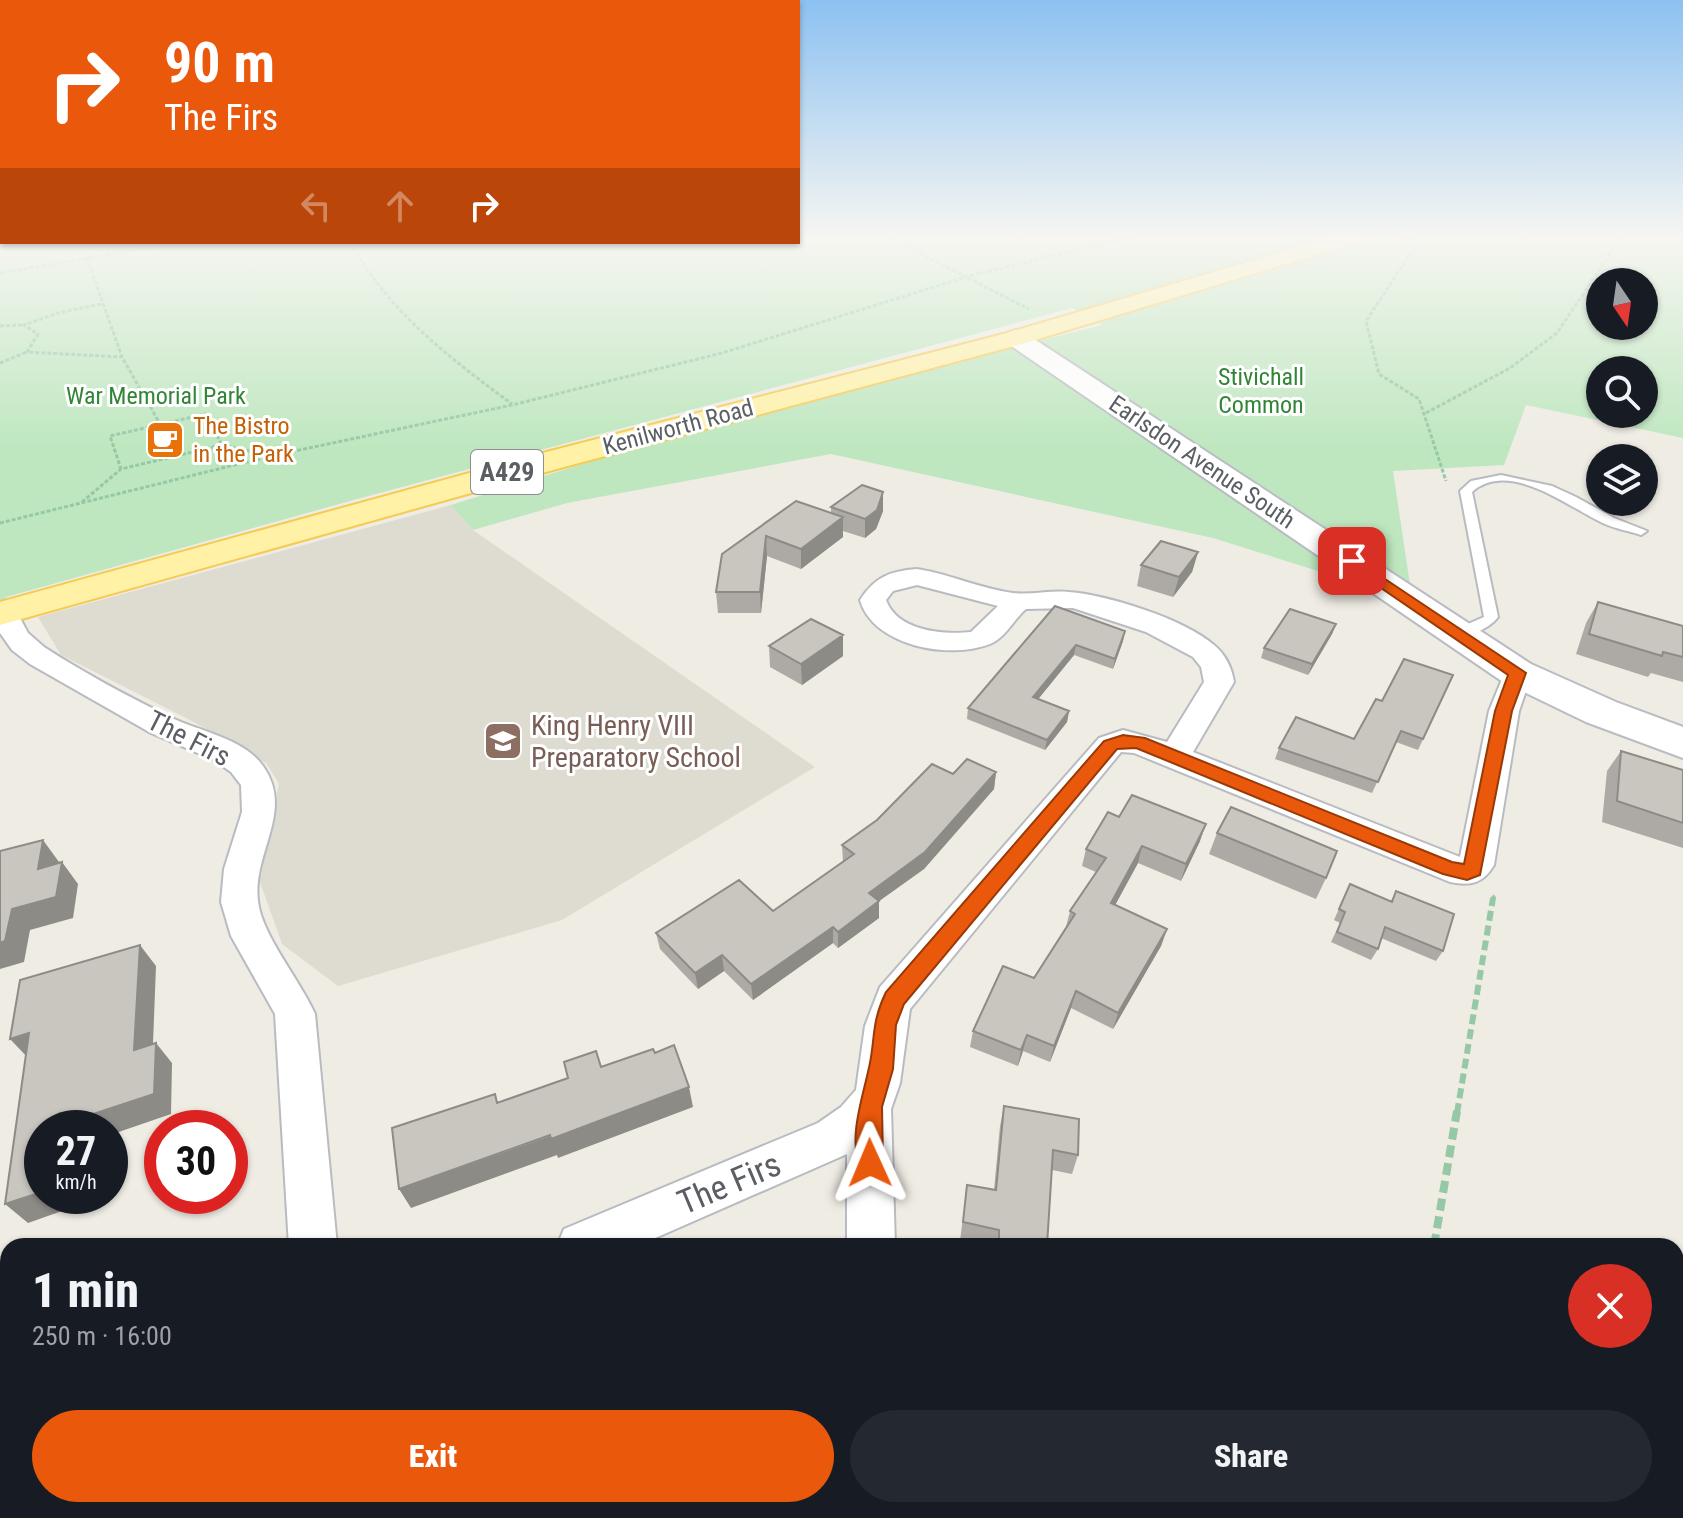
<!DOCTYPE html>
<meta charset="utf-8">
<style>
:root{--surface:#171b24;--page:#242831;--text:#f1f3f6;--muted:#9ea1a6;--accent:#ea580c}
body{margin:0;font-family:"Roboto Condensed",sans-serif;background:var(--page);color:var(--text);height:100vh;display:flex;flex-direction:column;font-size:30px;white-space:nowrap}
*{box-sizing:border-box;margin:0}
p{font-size:26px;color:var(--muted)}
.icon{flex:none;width:44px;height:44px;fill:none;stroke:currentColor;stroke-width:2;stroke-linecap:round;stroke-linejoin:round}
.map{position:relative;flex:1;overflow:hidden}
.panel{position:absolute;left:0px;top:1238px;width:1684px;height:280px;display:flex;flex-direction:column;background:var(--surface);border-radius:24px 24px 0 0;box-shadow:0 2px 6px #0004}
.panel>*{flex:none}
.banner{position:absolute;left:0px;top:0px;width:800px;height:244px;box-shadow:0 2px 6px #0004;background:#ea580c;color:#fff;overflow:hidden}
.needle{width:52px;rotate:167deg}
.buttons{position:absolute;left:1586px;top:268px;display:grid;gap:16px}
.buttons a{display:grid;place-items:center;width:72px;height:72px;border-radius:50%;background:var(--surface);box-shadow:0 2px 6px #0004;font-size:40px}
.speed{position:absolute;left:24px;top:1110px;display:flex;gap:16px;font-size:40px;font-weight:700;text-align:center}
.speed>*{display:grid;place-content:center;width:104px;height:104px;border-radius:50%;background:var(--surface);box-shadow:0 2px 6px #0004;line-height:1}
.speed small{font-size:20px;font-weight:400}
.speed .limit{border:12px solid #d22;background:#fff;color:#111}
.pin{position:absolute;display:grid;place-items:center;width:68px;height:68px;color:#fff;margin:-34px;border-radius:16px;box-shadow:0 4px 12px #0006}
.me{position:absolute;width:88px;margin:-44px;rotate:359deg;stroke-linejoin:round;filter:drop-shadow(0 0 6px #0008)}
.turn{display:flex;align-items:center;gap:28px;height:168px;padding:0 32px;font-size:36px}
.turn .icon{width:104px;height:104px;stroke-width:2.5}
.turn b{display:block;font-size:56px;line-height:68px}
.lanes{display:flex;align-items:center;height:76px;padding:0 32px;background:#0003;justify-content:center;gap:40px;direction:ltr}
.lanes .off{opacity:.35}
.round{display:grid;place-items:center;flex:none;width:84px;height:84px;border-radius:42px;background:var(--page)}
.headline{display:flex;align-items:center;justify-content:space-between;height:136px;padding:0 32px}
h1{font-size:48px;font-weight:800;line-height:60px}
.action{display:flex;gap:16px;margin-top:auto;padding:16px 32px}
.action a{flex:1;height:92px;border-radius:48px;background:var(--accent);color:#fff;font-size:32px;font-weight:800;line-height:92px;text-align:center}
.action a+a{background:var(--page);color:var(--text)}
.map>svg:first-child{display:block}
</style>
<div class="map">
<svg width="1683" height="1518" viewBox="0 0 1683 1518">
<rect width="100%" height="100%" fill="#eeece3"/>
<!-- education -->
<path fill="#dedbd1" d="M451 505 473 530 815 767 562 920 338 986 282 944 260 882 279 784 266 763 190 720 61 655 38 617Z"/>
<!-- green -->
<path fill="#bee7bf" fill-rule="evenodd" d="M0 237 2 242H798V237H1683V438L1526 405 1504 465 1393 471 1413 605 1350 581 1213 538 831 454 567 503 473 530 451 505 717 422 1102 325 1072 308 357 499 6 597 4 613 0 614ZM1600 282H1644V326H1600ZM1600 370H1644V414H1600Z"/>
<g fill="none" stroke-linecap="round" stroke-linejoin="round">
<!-- service casing -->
<g stroke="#b8bbc0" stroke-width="4">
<path id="service" d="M1501 475 1552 486 1576 497 1614 518 1647 531 1641 535C1629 531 1616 529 1605 524 1571 509 1509 458 1472 492L1498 617C1489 629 1467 638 1452 637L1450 634 1452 631 1484 617 1460 491 1471 481Z"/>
</g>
<!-- minor casing -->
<g stroke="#b8bbc0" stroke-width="4">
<path id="minor" d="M917 569C950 574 981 589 1013 593 1032 595 1051 590 1069 592 1108 595 1184 619 1214 645 1225 654 1232 668 1234 682L1193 752 1460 857 1489 711 1507 667 1517 664 1527 667 1532 673 1519 711 1494 865C1483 884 1470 886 1450 882L1134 753 1121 752 910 1009 900 1083 891 1109 895 1246H847V1154L637 1246H557L564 1229 818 1123 841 1107 856 1090 865 1026 880 987 1099 738 1123 730 1167 742 1204 682 1201 667 1193 657 1146 632 1073 608 1026 609C1014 619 1005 638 990 644 949 660 873 646 860 600 875 577 890 571 917 569ZM917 585 998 606 971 632C943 635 897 631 886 600L893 591Z
M4 605 14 607 28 633 44 647C84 673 129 697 172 718 201 732 243 738 263 766 295 811 252 853 258 901 261 934 300 980 315 1014L337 1246H289L275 1014 231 936 221 902 224 869 242 812 241 785 231 772 214 760 151 733 30 664 12 650 0 633V606Z
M846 1510H902V1518H846Z"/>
</g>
<!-- secondary casing -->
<g stroke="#b9bcc2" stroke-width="4">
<path id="secondary" d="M1016 330 1025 333 1531 664 1616 702 1683 727V758L1586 722 1503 682 1007 343 1003 338 1007 333Z"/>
</g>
<!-- primary casing -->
<g stroke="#f5ca55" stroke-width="4">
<path id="primary" d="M1333 237H1365L1362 241 1025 343 553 470 0 625V602L531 456 1007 333Z"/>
</g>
<!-- path-far2 -->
<path stroke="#97c8a6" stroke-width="3" stroke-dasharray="4 2" stroke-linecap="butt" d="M888 237 1029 309
M1404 237 1413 239 1416 245 1366 321 1379 374 1419 399 1446 481
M351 242C387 311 451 359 512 404
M87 258 122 357 160 424
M0 273 184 242
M101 304 58 313 24 325 38 334 27 352 122 357
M0 326 24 325
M0 363 27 352
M1426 413 1510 368 1557 333 1621 237
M206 414 222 445 121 469 110 436Z
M222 445 268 455
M82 502 121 469
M0 523 271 456 512 405 722 353 969 276 1132 237"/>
<!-- path-far1 -->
<path stroke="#97c8a6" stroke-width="6" stroke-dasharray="10 5" stroke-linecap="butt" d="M1457 1113 1493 898 1489 894"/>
<!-- path -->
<path stroke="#97c8a6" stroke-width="8" stroke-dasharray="12 6" stroke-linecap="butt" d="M1434 1246 1457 1111
M1384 1518 1386 1510"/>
<!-- service -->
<use href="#service" fill="#fff" fill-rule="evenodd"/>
<!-- minor -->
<use href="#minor" fill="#fff" fill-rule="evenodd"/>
<!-- secondary -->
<use href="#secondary" fill="#fff" fill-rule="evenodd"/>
<!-- primary -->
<use href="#primary" fill="#fff2a7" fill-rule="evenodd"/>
</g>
<!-- wall -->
<path fill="#adaaa5" d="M796 501 831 513V507L883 511 876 529 865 538 843 531V537L801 569 767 556 761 613H718L716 592Z
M1198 552 1192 572 1173 597 1137 586 1141 565Z
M1598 602 1683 626V682L1651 673 1648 677 1576 654 1586 623Z
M1055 606 1123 641 1113 669 1074 655 1038 699 1069 711 1067 722 1045 750 967 719 968 708Z
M1336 624 1332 634 1308 675 1261 658 1264 648Z
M843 635V656L802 685 770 667 769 646Z
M1453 675 1418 750 1396 742 1372 793 1275 759 1279 748 1354 739 1382 701Z
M1621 751 1683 770V848L1602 822 1607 771Z
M996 772 994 789 924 869 879 901V918L838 948 833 943 753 1000 724 971 698 989 660 949 656 933 773 911 843 862 842 845 953 774Z
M1119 817 1200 841 1181 881 1138 863 1115 905 1167 929 1161 946 1113 1029 1071 1008 1050 1062 1023 1051 1018 1066 970 1047 973 1031 1034 978 1066 927 1070 911 1096 872 1082 866 1086 849Z
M1217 833 1326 878 1316 899 1209 854Z
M1350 884 1391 901 1396 891 1443 951 1436 961 1381 938 1378 949 1371 960 1331 942 1340 923 1334 920Z
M1004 1106 1078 1155 1072 1174 1052 1170 1047 1246H986L960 1241 967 1185 994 1190 1000 1126Z
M1683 1386V1435L1676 1432 1677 1390Z
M969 1510H1046L1047 1518H970Z"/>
<!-- shaded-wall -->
<path fill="#8d8b86" d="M883 492V511L876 529 865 538V519Z
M843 517V537L801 569V549Z
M766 536 767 556 761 613 760 592Z
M1198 552 1192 572 1173 597 1179 577Z
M1336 624 1332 634 1308 675 1312 664Z
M1125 631 1123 641 1113 669 1115 659Z
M843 635V656L802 685 801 664Z
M1076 645 1074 655 1031 708 1033 697Z
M1069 711 1067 722 1045 750 1047 740Z
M996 772 994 789 924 869 868 909 869 893Z
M1206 824 1200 841 1181 881 1186 864Z
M43 840 59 862 55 890 38 869Z
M1142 846 1138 863 1107 920 1111 903Z
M62 862 78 884 73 918 30 930 24 962 0 969V943L12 909Z
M879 901V918L838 948V932Z
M833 927V943L753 1000 751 984Z
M1167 929 1161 946 1113 1029 1118 1013Z
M140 945 156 966 152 1070 134 1050Z
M722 955 724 971 698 989 695 973Z
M1076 991 1071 1008 1050 1062 1054 1046Z
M29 1033 30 1060 10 1039Z
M1027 1035 1023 1051 1018 1066 1021 1050Z
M156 1043 172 1063 171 1114 110 1135V1128H80L81 1118Z
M689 1087 693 1107 558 1158 557 1155 411 1208 399 1189Z
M42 1192V1196H96V1199L28 1223 5 1204Z
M428 1510H452L436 1517Z
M687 1510H704L690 1517 691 1518H689Z"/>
<!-- building -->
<path fill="#c9c6c0" stroke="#8d8b86" stroke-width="2" d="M862 485 883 492 877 510 865 519 831 507Z
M796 501 843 517 801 549 766 536 760 592H716L722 554Z
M1161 541 1198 552 1179 577 1141 565Z
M1598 602 1683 626V657L1663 652 1662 656 1589 634Z
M1055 606 1125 631 1115 659 1076 645 1033 697 1069 711 1047 740 968 708Z
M1290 609 1336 624 1312 664 1264 648Z
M811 619 843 635 801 664 769 646Z
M1404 659 1453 675 1423 739 1401 731 1378 782 1279 748 1296 717 1354 739 1376 699 1382 701Z
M1621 751 1683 770V823L1617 801Z
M967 759 996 772 925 852 869 893 879 901 838 932 833 927 751 984 722 955 695 973 656 933 739 880 773 911 854 854 842 845 877 820 932 764 953 774Z
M1132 795 1206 824 1186 864 1142 846 1111 903 1167 929 1118 1013 1076 991 1054 1046 1027 1035 1021 1050 973 1031 1003 966 1034 978 1075 914 1070 911 1106 858 1086 849 1108 812 1119 817Z
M1231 807 1337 851 1326 878 1217 833Z
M43 840 38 869 62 862 56 897 12 909 5 941 0 943V851Z
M1350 884 1392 902 1396 891 1454 914 1443 951 1385 927 1378 949 1337 932 1345 912 1339 909Z
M140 945 134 1050 156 1043 154 1094 81 1118 80 1128H42V1192L5 1204 29 1033 10 1039 20 980Z
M674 1045 689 1087 551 1139 550 1135 399 1189 392 1128 495 1094 497 1103 568 1078 564 1062 596 1051 601 1067 653 1049 655 1053Z
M1004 1106 1079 1119 1078 1155 1053 1150 1047 1246H999V1230L963 1222 967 1185 996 1190Z
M617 1510H687L689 1518H619Z
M974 1510H1046L1047 1518H975Z"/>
<!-- sky -->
<linearGradient id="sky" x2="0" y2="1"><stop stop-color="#8cc1f1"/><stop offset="0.53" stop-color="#f7f6f2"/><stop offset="1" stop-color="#f7f6f2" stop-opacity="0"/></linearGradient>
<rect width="1683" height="449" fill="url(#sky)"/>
<!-- route -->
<path fill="#ea580c" stroke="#983908" stroke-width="2" d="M1352 557 1526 673 1512 711 1480 875 1467 880 1443 874 1136 748 1117 749 904 1004 896 1025 893 1069 882 1107 883 1163 879 1172 870 1175 861 1172C848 1140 861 1103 868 1072 876 1041 870 1025 886 992L1104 741 1123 735 1145 738 1452 862 1464 864 1495 711 1508 675 1346 564 1344 561Z"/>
<!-- icons -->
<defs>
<g id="cafe-square" transform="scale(2)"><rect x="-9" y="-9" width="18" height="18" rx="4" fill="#e8710a" stroke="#fff"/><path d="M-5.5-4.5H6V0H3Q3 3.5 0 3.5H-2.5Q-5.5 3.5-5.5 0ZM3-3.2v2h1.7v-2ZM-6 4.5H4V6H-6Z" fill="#fff"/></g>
<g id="school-square" transform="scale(2)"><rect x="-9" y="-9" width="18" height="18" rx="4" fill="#8d6e63" stroke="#fff"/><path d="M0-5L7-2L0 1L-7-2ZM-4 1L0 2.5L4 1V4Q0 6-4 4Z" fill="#fff"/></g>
</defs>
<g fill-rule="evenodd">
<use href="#cafe-square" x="165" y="440"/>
<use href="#school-square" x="503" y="741"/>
</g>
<g text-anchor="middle" stroke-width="6" stroke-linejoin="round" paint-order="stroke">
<!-- far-park labels -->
<g font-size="24" fill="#328437" stroke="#fff">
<text x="1261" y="385">Stivichall<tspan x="1261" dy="28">Common</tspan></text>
<text x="156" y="404">War Memorial Park</text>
</g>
<!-- far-food labels -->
<g font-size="24" fill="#c56008" stroke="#fff" text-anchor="start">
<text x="193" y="434">The Bistro<tspan x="193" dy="28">in the Park</tspan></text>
</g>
<!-- far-street labels -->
<g font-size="24" fill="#5b5f64" stroke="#fff">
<text transform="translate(678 427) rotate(-15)" y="8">Kenilworth Road</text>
<text transform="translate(1202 462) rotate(34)" y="8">Earlsdon Avenue South</text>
</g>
<!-- shield labels -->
<rect fill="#fff" stroke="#8c8f92" stroke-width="2" x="471" y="450" width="72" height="44" rx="6"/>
<g font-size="26" font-weight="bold" fill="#5b5f64">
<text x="507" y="481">A429</text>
</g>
<!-- education labels -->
<g font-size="28" fill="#785e54" stroke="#fff" text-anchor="start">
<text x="531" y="735">King Henry VIII<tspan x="531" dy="32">Preparatory School</tspan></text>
</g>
<!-- street labels -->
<g font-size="28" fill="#5b5f64" stroke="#fff">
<text transform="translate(189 738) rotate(27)" y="10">The Firs</text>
</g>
<!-- near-street labels -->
<g font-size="34" fill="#5b5f64" stroke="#fff">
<text transform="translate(729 1183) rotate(-23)" y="12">The Firs</text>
</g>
</g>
</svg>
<div class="buttons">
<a><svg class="needle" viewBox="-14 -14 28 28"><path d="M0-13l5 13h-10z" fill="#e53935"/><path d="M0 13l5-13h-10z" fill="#9ea1a6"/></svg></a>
<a><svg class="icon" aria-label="search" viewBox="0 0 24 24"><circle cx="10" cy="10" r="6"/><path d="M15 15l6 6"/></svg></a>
<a><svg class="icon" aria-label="layers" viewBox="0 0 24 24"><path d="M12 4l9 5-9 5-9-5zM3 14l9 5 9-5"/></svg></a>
</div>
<div class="speed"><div>27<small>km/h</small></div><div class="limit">30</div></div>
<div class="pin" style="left:1352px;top:561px;background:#d93025"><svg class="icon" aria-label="arrive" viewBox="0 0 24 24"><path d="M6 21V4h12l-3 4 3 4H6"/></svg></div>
<svg class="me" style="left:870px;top:1163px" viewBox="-20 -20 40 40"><path d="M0-17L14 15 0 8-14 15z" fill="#ea580c" stroke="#fff" stroke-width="4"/></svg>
<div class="banner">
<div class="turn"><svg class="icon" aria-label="right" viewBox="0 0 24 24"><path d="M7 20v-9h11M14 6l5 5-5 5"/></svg><div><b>90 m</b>The Firs</div></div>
<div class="lanes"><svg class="icon off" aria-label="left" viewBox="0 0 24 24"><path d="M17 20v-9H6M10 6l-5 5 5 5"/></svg><svg class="icon off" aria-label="ahead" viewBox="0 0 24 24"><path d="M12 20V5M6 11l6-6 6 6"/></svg><svg class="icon" aria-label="right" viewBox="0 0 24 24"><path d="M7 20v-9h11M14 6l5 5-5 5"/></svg></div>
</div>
<section class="panel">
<div class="headline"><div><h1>1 min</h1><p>250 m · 16:00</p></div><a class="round" style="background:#d93025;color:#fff"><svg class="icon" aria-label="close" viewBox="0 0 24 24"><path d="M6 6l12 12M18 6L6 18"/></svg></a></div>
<div class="action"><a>Exit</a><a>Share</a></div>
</section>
</div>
